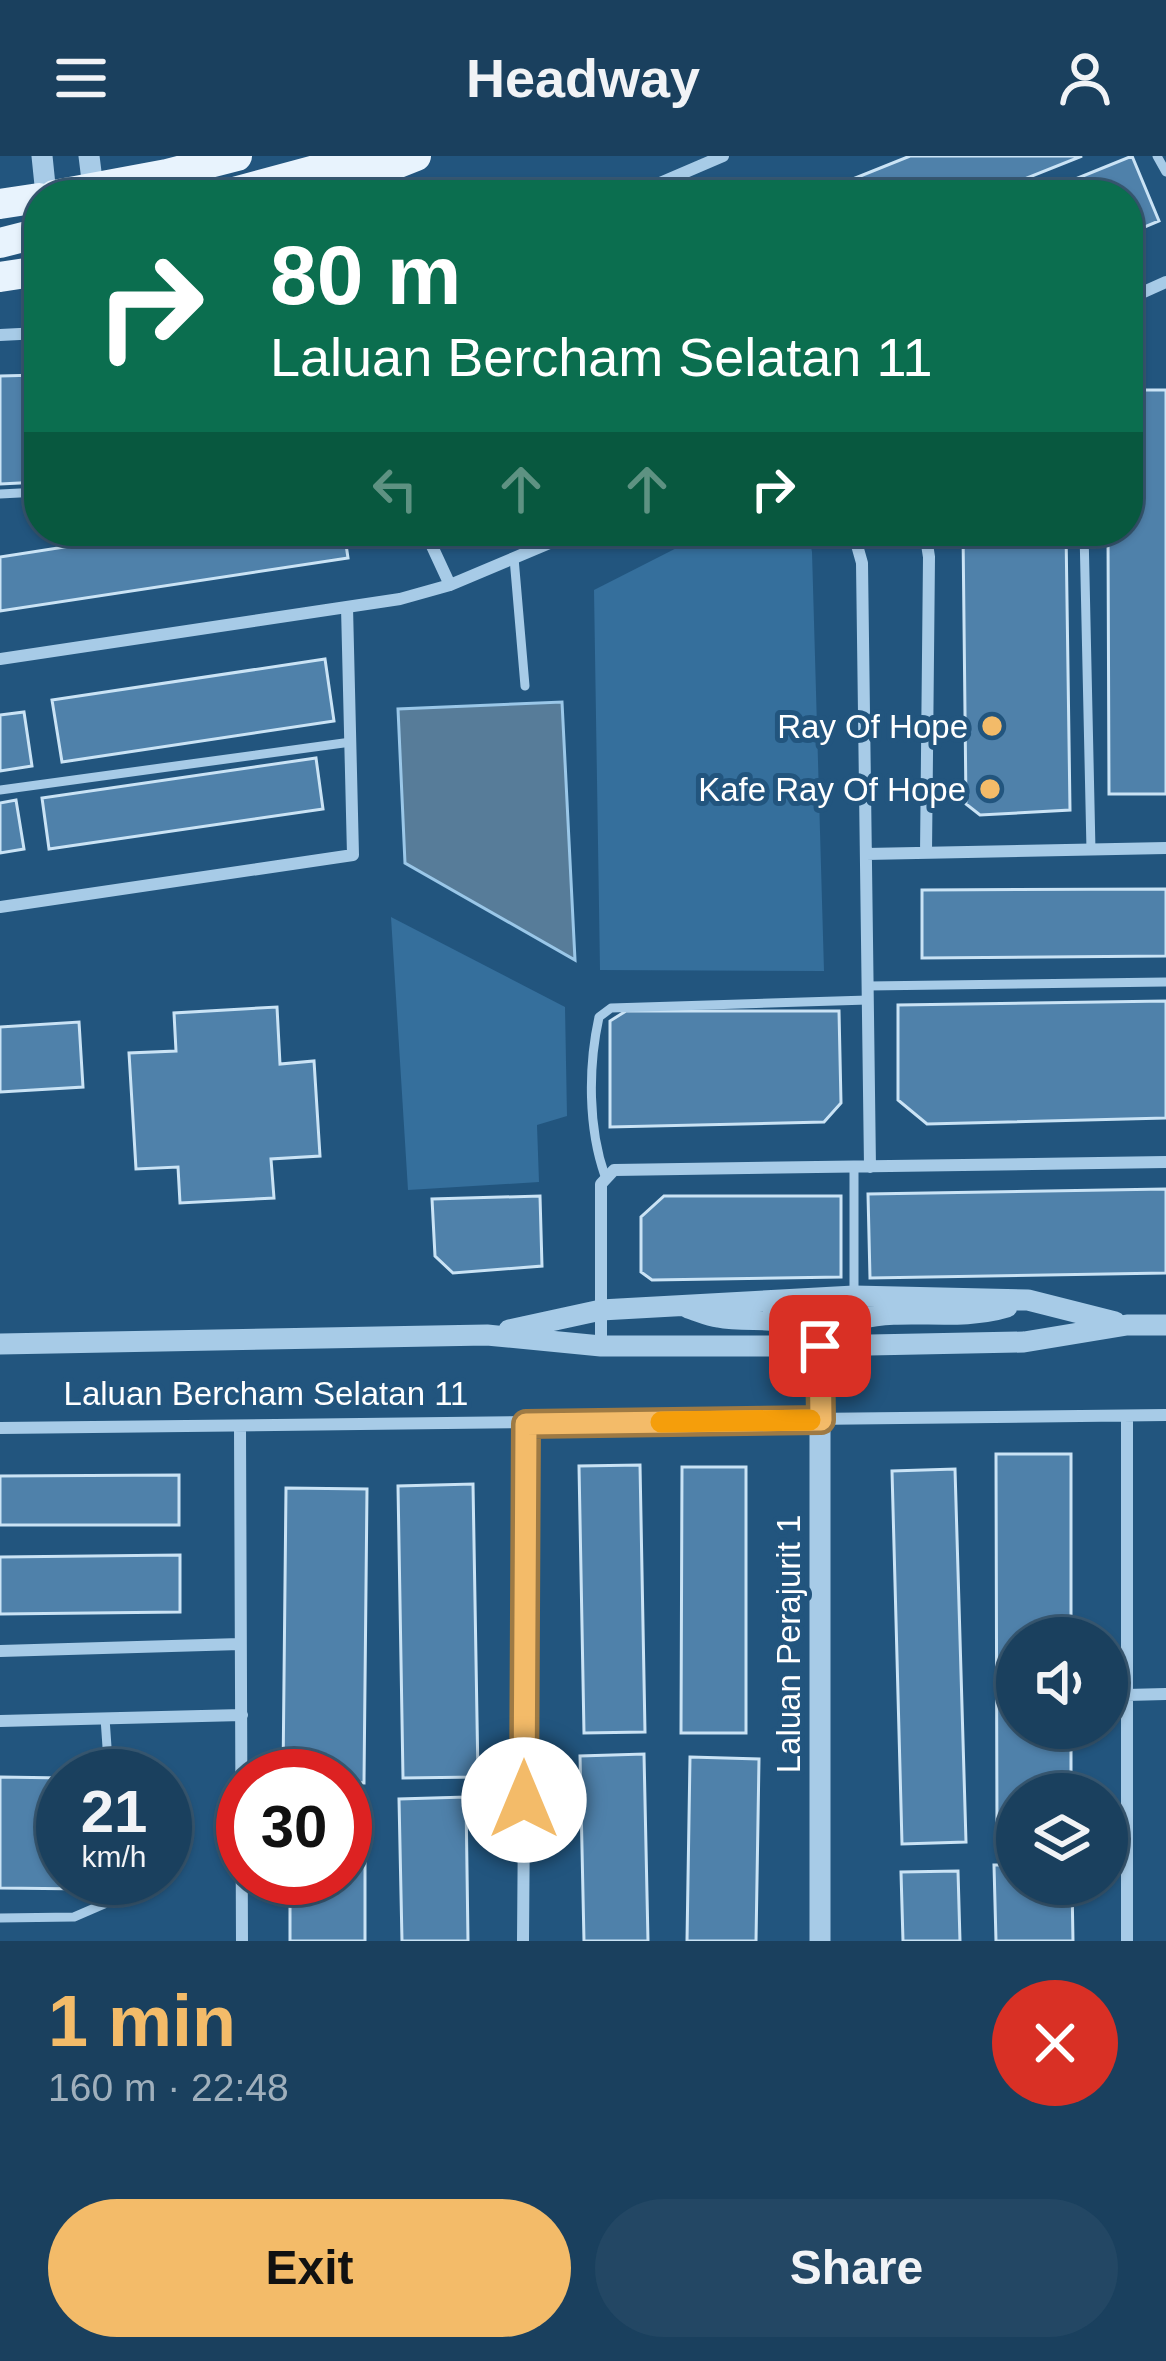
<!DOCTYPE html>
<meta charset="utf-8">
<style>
:root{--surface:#1a405e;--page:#234764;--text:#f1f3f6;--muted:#9fafbc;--line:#385973;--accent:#f3bb69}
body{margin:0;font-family:Arial,sans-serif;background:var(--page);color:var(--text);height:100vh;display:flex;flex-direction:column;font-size:45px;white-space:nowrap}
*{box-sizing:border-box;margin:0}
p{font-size:39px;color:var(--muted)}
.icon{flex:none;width:66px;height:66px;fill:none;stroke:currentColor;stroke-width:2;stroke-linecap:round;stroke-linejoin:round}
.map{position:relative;height:1785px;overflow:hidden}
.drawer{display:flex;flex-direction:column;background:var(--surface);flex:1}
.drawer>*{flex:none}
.hud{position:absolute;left:24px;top:24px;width:1119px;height:366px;border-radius:48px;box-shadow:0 3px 9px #0004,0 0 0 3px var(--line);background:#0b6e4f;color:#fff;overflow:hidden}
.buttons{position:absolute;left:996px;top:1461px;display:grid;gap:24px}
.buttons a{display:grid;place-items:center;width:132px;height:132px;border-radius:50%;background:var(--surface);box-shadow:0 3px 9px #0004,0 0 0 3px var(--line);font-size:60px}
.speed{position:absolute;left:36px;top:1593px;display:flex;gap:24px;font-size:60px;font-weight:700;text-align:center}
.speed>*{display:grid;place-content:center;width:156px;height:156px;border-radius:50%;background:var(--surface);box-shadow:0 3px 9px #0004,0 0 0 3px var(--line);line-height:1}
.speed small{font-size:30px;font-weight:400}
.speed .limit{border:18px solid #d22;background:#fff;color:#111}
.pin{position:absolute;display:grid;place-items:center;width:102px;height:102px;color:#fff;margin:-51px;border-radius:24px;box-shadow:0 6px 18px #0006}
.me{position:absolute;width:132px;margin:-66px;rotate:0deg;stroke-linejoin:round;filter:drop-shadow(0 0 9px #0008)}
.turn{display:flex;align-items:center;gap:42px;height:252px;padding:0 48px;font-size:54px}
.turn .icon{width:156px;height:156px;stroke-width:2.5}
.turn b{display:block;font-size:84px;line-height:102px}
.lanes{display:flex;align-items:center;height:114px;padding:0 48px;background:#0003;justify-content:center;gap:60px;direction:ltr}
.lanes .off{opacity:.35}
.round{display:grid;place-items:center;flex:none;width:126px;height:126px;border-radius:63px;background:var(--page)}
.summary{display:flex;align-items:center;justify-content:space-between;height:204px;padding:0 48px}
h1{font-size:72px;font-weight:600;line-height:90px;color:var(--accent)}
.primary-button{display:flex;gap:24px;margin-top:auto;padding:24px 48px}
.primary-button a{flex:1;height:138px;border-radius:72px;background:var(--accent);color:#111;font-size:48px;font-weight:600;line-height:138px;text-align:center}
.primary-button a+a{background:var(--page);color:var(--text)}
header{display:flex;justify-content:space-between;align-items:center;height:156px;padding:0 48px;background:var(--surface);font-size:54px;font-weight:600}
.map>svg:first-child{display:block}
</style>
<header><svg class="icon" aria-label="menu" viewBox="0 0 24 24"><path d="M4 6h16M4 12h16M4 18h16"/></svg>Headway<svg class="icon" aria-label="person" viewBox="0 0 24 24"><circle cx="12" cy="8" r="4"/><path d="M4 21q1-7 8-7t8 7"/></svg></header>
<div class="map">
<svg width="1166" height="1785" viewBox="0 0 1166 1785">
<rect width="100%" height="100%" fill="#22557e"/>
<!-- green -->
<path fill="#356f9c" d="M710 375H808L812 396 824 815 600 814 594 434Z
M391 761 565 851 567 960 537 969 539 1026 408 1034Z"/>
<!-- water -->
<path fill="#577c99" stroke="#9ac7e8" stroke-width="3" d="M562 546 575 804 405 707 398 553Z"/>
<!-- building -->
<path fill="#4f81aa" stroke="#cae3f5" stroke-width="3" d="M910 0H1082L984 39H813Z
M1132 0 1159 65 1128 78V39H1036Z
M39 219V326L0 328V220Z
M1128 234H1166V638H1109L1108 375H1128Z
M167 375H344L348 402 0 455V401Z
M963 375H1066L1070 654 980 659 966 648Z
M325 503 334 565 62 606 52 544Z
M24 556 32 610 0 615V559Z
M316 602 323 653 49 693 42 642Z
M16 644 24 693 0 697V647Z
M1166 733V800L922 802V734Z
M1166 845V962L927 968 898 944V849Z
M277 851 280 908 314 905 320 1000 271 1003 274 1042 180 1047 178 1011 136 1013 129 897 176 895 174 857Z
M626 855H839L841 947 824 966 610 971V865Z
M79 866 83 931 0 936V871Z
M1166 1033V1117L870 1122 868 1038Z
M540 1040 542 1110 453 1117 435 1100 432 1043Z
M664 1040H841V1121L652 1124 641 1116V1061Z
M996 1298H1071V1482H1017V1572H1071V1638H1017V1682H997Z
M640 1309 645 1576 584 1577 579 1310Z
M682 1311H746V1577H681Z
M955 1313 966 1686 902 1688 892 1315Z
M179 1319V1369H0V1320Z
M473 1328 478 1621 403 1622 398 1330Z
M286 1332 367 1333 364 1627 345 1626V1620H283Z
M180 1399V1456L0 1458V1401Z
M644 1598 648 1785H584L580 1600Z
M690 1601 759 1603 756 1785H687Z
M0 1621 63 1622V1722H86V1733L0 1732Z
M466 1641 468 1785H402L399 1643Z
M345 1647H365V1785H290V1722H345Z
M994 1709H1017V1728H1072L1073 1785H996Z
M958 1715 960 1785H903L901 1716Z"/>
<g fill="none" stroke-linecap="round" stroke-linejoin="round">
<!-- service -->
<path stroke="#a7cbe7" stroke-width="9" d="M1157 0 1166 16
M0 338 39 336
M1084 375 1091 694
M514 402 525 530
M0 634 351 586
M868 830 1166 826
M605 1020C588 972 588 911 599 861L611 852 868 844
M854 1138V1011
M105 1562 109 1620
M0 1762 74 1761 104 1748 108 1722"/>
<!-- minor -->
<path stroke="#a7cbe7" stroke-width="12" d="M632 39 723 0
M1128 143 1166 126
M0 179 39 177
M425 375 450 429
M853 375 862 407 870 1011
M925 375 929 401 926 697
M0 503 400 443 450 429 578 375
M866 698 1166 692
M0 751 353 699 347 451
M601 1190V1028L614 1014 1166 1006
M240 1271 242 1785
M0 1272 1166 1259
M0 1495 240 1488
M1126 1539 1166 1538
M0 1565 242 1559
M523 1785 527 1268
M1127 1785V1260"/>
<!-- tertiary -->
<path stroke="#a7cbe7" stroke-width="21" d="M42 0 46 39
M89 0 93 32
M688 1152C698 1155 708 1160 718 1161 756 1169 795 1152 820 1190
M509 1174 601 1154 854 1140 1028 1144 1115 1166
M0 1188 487 1179 601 1190H820L1024 1186 1127 1169H1166
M820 1190V1785
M820 1190C832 1179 844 1167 860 1163 906 1151 957 1166 1007 1151"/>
<!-- primary -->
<path stroke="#e8f3fd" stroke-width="30" d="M54 39 167 18 237 0
M223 39 367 0
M318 39 416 0
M0 48 39 42
M0 87 39 77
M0 121 39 115"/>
</g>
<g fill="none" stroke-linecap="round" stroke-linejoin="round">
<!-- route casing -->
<g stroke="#9e7a44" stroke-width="30">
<path id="route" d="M524 1644 526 1268 821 1264 820 1190"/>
</g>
<!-- route -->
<use href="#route" stroke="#f3bb69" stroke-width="21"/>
<!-- slow -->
<path stroke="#f59e0b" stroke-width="21" d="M661 1266 810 1264"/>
</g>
<!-- markers -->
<g fill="#f3bb69" stroke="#22557e" stroke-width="4.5">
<circle cx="992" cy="570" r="12"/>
<circle cx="990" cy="633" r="12"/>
</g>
<g text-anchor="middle" stroke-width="10" stroke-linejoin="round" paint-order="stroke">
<!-- poi labels -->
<g font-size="33" fill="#fff" stroke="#22557e" text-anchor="end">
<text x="968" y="582">Ray Of Hope</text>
<text x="966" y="645">Kafe Ray Of Hope</text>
</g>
<!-- street labels -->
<g font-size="33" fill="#fff" stroke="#22557e">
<text x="266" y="1249">Laluan Bercham Selatan 11</text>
<text transform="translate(788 1488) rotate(-90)" y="12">Laluan Perajurit 1</text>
</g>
</g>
</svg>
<div class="buttons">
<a><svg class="icon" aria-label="sound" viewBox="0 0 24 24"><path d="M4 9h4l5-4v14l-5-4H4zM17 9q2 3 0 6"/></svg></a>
<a><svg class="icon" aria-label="layers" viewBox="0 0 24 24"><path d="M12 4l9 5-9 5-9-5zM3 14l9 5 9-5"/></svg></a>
</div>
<div class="speed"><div>21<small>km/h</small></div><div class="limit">30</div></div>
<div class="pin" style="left:820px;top:1190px;background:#d93025"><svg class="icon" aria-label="arrive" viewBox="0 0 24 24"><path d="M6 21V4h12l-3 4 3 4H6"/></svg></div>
<svg class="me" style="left:524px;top:1644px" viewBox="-20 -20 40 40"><circle r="19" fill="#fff"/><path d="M0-13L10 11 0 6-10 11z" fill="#f3bb69"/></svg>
<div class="hud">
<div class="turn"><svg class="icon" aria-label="right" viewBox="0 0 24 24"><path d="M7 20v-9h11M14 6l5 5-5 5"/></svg><div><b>80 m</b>Laluan Bercham Selatan 11</div></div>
<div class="lanes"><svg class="icon off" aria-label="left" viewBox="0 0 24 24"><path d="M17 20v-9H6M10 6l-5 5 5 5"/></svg><svg class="icon off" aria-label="ahead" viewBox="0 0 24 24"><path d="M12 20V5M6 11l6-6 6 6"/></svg><svg class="icon off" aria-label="ahead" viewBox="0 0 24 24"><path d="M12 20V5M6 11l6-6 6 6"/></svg><svg class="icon" aria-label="right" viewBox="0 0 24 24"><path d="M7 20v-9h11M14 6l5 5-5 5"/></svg></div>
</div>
</div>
<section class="drawer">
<div class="summary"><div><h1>1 min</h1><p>160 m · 22:48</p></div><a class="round" style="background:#d93025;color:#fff"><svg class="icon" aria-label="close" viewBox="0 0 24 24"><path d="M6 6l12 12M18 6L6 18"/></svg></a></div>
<div class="primary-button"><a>Exit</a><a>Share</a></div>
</section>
